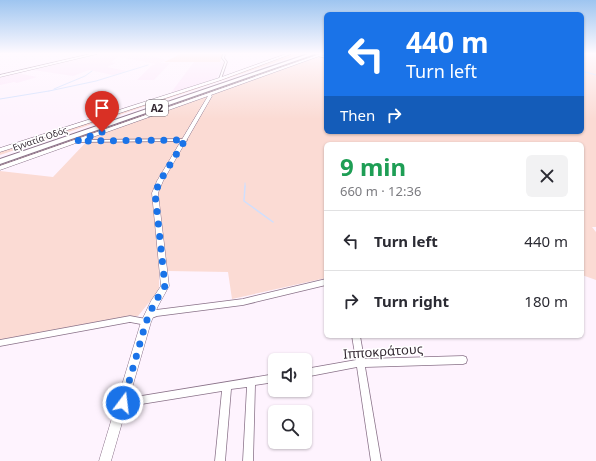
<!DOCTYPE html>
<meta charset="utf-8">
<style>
:root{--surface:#fff;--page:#f2f2f3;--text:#2b2b33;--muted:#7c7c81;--line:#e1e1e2}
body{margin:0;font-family:"Noto Sans",sans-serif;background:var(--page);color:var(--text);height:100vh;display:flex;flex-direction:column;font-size:15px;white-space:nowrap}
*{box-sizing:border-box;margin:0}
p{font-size:13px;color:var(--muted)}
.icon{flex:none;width:22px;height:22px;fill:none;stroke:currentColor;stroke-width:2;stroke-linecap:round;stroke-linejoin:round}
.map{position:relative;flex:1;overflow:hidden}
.panel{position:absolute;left:324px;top:142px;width:260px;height:196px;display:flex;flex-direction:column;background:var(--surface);border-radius:6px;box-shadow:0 1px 3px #0004}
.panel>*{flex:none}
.hud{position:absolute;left:324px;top:12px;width:260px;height:122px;border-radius:6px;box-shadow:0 1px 3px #0004;background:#1a73e8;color:#fff;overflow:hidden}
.fabs{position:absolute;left:268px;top:353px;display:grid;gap:8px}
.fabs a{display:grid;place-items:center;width:44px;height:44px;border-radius:6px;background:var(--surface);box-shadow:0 1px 3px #0004;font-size:20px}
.pin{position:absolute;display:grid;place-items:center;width:34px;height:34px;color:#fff;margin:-41px -17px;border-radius:50% 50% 50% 0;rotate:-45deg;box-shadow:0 0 4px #0007}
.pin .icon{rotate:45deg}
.me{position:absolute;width:44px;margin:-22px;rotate:15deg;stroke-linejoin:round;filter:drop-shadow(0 0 3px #0008)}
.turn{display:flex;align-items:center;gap:14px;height:84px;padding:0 16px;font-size:18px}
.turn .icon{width:52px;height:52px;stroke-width:2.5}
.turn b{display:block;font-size:28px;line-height:34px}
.then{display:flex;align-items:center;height:38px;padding:0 16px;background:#0003;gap:8px;font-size:15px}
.round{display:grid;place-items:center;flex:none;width:42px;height:42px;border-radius:6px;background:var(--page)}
.head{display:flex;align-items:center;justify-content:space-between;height:68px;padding:0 16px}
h1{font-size:24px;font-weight:700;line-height:30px;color:#1e9e55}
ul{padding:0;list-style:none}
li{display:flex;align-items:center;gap:12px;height:60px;padding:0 16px;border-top:1px solid var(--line)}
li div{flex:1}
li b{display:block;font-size:15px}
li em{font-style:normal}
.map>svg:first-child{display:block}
</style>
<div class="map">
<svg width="596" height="461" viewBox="0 0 596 461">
<rect width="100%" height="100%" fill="#fef3fe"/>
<!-- built -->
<path fill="#fce7fa" d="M100 54H140L167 60 160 63H170L154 80H137L151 66 156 64 119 57 111 62 116 63 107 67 127 71 113 75 89 70 73 76 33 70Z
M194 62H224L217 78 170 94Z
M15 73H17L37 77 17 83 14 82 0 85V77Z"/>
<!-- green -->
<path fill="#fbdbd4" d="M181 54H223L220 62H164Z
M294 54H301L0 155V151Z
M317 54H322L0 167V164Z
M326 54V132H582V54H596V227H592L596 232V280L582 275V144H326V278L232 299 228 272 168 271 159 273V288L156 294 138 316 0 341V171L53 177 90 138Z"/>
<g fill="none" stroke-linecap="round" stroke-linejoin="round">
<!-- stream-far1 -->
<path stroke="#d0dffd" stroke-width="1" d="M582 71 596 75
M54 89 85 76 92 71
M49 91 96 81 148 65
M0 99 49 91
M245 187V183"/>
<!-- stream -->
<path stroke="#d0dffd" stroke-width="1.5" d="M245 186 244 201 273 222"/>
<!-- minor casing -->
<g stroke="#8a7289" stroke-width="1.5">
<path id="minor" d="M223 54H225L224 58 227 62 221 79 220 80 219 79 225 62 222 58Z
M318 56 319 55 326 56V58Z
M185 139 187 140 186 141 78 142 76 141 78 140Z
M326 279V285L243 305 157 316 149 319 146 318 145 316 146 314 156 310 243 299Z
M130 316 146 319 149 320 150 322 149 324 146 325 130 322 0 346V340Z
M352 336H360L364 359 463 356 466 357 467 360 466 363 463 364 365 367 381 461H371L357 367 305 377V369L356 360Z
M275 374V382L255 385 253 461H243L247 387 231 389 225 461H215L222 391 123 407 120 406 119 403 120 400 123 399Z"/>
</g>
<!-- tertiary casing -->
<g stroke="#8a7289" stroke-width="1">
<path id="tertiary" d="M90 54H97L0 77V75Z
M286 54H291L221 80 0 152V148L219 78Z
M320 54H325L211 95 212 96 163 181 158 193 169 286 158 306 151 322 111 461H99L141 322 151 301 161 286 152 193 157 181 208 96 0 170V166Z"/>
</g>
<!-- motorway casing -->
<g stroke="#8a7289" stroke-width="2">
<path id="motorway" d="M308 54H315L0 164V159Z"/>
</g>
<!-- minor -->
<use href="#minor" fill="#fff" fill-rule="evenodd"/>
<!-- tertiary -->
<use href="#tertiary" fill="#fff" fill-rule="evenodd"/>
<!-- motorway -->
<use href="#motorway" fill="#fff" fill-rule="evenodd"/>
</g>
<!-- sky -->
<linearGradient id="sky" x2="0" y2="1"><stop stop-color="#9ec5f0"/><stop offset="0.45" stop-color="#fffaff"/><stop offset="1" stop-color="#fffaff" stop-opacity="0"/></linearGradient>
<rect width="596" height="119" fill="url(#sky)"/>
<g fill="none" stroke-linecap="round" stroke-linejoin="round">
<!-- route -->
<path stroke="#1a73e8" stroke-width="7" stroke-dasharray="0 12.6" d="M102 132 77 141 185 140 160 181 155 193 165 286 154 304 146 322 123 403"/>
</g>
<g text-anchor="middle" stroke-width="3" stroke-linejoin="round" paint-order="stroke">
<!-- far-street labels -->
<g font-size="9" fill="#332832" stroke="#fff">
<text transform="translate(40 139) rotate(-19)" y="3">Εγνατία Οδός</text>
</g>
<!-- shield labels -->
<rect fill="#fff" stroke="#706870" stroke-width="1" x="146" y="100" width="22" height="16" rx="3"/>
<g font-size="10" font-weight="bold" fill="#332832">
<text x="157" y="112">Α2</text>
</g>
<!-- near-street labels -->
<g font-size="13" fill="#332832" stroke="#fff">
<text transform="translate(383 351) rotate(-4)" y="5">Ιπποκράτους</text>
</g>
</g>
</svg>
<div class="fabs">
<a><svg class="icon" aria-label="sound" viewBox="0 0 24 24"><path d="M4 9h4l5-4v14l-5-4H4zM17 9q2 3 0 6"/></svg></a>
<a><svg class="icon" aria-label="search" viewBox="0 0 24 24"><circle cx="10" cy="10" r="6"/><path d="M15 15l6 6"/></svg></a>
</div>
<div class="pin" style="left:102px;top:132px;background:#d93025"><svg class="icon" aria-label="arrive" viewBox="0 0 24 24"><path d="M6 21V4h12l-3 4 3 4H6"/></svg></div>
<svg class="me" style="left:123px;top:403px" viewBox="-20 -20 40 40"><circle r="17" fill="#1a73e8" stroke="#fff" stroke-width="3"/><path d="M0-11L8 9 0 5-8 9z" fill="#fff"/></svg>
<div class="hud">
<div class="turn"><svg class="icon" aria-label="left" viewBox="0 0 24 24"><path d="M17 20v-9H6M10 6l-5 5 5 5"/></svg><div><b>440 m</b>Turn left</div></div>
<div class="then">Then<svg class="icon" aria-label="right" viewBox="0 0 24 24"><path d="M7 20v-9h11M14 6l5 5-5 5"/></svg></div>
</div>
<section class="panel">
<div class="head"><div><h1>9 min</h1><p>660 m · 12:36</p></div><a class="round"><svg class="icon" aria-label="close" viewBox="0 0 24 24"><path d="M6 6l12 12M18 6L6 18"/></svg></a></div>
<ul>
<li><svg class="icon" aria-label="left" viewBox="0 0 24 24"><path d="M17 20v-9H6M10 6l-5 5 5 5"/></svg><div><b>Turn left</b></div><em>440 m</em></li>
<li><svg class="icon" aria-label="right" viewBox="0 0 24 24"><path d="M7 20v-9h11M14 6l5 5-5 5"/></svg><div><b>Turn right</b></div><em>180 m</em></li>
</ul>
</section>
</div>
